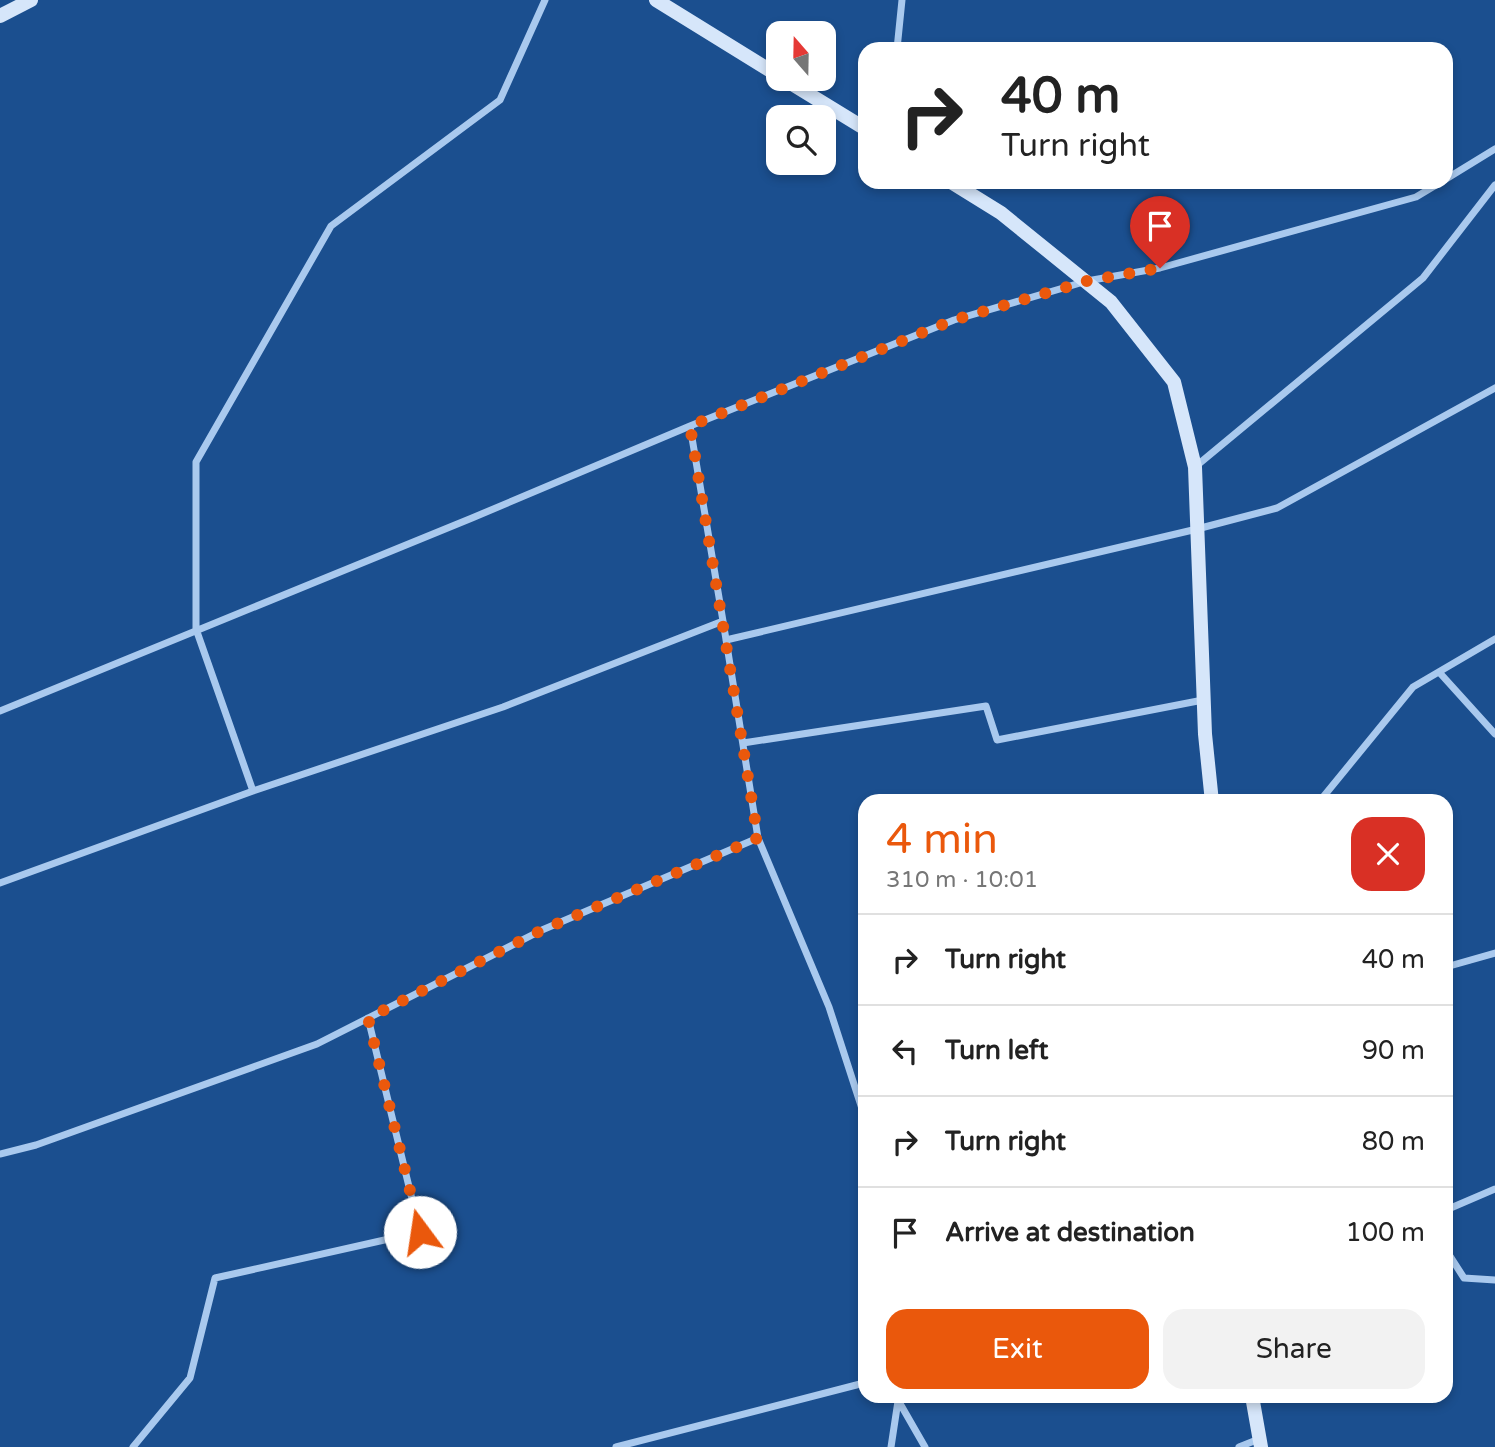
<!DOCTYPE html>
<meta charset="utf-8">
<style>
:root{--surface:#fff;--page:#f2f2f2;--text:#222;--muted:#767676;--line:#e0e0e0;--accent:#ea580c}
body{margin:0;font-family:"Varela Round",sans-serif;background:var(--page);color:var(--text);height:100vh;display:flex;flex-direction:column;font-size:26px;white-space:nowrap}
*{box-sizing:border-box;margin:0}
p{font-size:23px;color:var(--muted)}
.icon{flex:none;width:38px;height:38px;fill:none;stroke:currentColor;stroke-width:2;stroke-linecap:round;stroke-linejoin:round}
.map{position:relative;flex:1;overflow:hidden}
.sheet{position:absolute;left:858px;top:794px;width:595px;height:609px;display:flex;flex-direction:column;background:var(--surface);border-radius:21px;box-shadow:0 4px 10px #0003}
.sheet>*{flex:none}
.banner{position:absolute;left:858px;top:42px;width:595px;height:147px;border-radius:21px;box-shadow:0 4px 10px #0003;background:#fff;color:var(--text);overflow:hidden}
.needle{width:46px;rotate:340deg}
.tools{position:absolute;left:766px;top:21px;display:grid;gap:14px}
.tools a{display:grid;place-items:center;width:70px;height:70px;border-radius:14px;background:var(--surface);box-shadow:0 4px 10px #0003;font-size:35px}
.pin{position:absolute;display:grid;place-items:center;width:60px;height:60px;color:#fff;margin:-72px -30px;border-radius:50% 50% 50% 0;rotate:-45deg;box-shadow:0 0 7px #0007}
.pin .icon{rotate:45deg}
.me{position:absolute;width:77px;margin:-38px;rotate:346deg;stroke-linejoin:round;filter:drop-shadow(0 0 5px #0008)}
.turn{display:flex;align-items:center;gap:24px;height:147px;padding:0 28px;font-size:32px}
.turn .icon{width:91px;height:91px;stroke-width:2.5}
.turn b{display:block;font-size:49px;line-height:60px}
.round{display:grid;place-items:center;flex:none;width:74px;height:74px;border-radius:21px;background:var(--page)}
.head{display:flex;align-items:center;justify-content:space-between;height:119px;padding:0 28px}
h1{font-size:42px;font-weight:600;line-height:52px;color:var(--accent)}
.action{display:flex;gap:14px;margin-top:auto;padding:14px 28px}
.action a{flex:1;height:80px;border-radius:21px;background:var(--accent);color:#fff;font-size:28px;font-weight:600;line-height:80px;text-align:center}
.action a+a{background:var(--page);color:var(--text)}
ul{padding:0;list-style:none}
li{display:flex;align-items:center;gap:21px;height:91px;padding:0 28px;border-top:2px solid var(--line)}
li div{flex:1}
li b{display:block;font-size:26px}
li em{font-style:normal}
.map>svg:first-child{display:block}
</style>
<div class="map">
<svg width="1495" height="1447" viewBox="0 0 1495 1447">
<rect width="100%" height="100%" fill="#1b4f8f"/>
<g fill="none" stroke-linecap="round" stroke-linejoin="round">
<!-- street -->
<path stroke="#a9c9ee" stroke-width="7" d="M897 49 902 0
M1446 179 1495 149
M1195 467 1423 278 1495 185
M726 640 1197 529 1277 508 1495 388
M1439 672 1495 734
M0 711 472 518 690 426 954 320 1087 281 1160 268 1416 197 1441 182
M743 743 986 706 997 740 1203 700
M253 791 196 629V462L331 226 500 100 545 0
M1319 802 1413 687 1495 639
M758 838 829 1007 864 1115
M0 883 253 791 503 707 723 621 690 426
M1446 967 1495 953
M0 1154 36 1145 317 1044 542 930 758 838 723 621
M1446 1210 1495 1189
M1446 1250 1464 1278 1495 1280
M898 1400 925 1447
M133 1447 190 1378 215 1278 420 1232 368 1018
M616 1447 864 1383
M891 1447 898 1401
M1239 1447 1259 1439"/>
<!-- secondary -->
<path stroke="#d6e6fa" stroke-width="14" d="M656 0 779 76
M0 16 31 0
M784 79 864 128
M951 182 1001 213 1111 302 1174 382 1195 467 1205 734 1212 802
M1252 1396 1261 1447"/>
</g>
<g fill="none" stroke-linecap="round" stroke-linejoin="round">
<!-- route -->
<path stroke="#ea580c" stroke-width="12" stroke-dasharray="0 21.6" d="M420 1232 368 1018 542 930 758 838 690 426 954 320 1087 281 1160 268"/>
</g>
</svg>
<div class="tools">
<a><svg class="needle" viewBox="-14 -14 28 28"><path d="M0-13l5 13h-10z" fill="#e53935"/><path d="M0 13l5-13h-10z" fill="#767676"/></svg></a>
<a><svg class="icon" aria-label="search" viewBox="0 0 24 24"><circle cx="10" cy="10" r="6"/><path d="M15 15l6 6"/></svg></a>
</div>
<div class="pin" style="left:1160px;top:268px;background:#d93025"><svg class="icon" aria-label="arrive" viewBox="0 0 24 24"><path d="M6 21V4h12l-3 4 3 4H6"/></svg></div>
<svg class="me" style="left:420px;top:1232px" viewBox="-20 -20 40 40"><circle r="19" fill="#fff"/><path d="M0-13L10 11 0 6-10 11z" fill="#ea580c"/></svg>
<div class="banner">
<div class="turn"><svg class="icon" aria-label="right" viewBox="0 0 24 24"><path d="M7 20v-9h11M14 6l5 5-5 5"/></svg><div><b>40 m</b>Turn right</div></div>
</div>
<section class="sheet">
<div class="head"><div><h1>4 min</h1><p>310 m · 10:01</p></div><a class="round" style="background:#d93025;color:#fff"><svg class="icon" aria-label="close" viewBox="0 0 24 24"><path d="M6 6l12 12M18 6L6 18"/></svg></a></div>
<ul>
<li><svg class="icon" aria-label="right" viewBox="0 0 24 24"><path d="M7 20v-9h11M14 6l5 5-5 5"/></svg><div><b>Turn right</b></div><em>40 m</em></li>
<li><svg class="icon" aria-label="left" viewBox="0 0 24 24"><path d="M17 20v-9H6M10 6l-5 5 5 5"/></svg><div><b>Turn left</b></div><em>90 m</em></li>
<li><svg class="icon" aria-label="right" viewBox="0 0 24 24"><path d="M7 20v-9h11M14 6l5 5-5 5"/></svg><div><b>Turn right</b></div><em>80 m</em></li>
<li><svg class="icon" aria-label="arrive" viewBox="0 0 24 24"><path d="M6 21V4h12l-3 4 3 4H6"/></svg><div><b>Arrive at destination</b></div><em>100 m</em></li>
</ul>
<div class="action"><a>Exit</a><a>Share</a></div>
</section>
</div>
